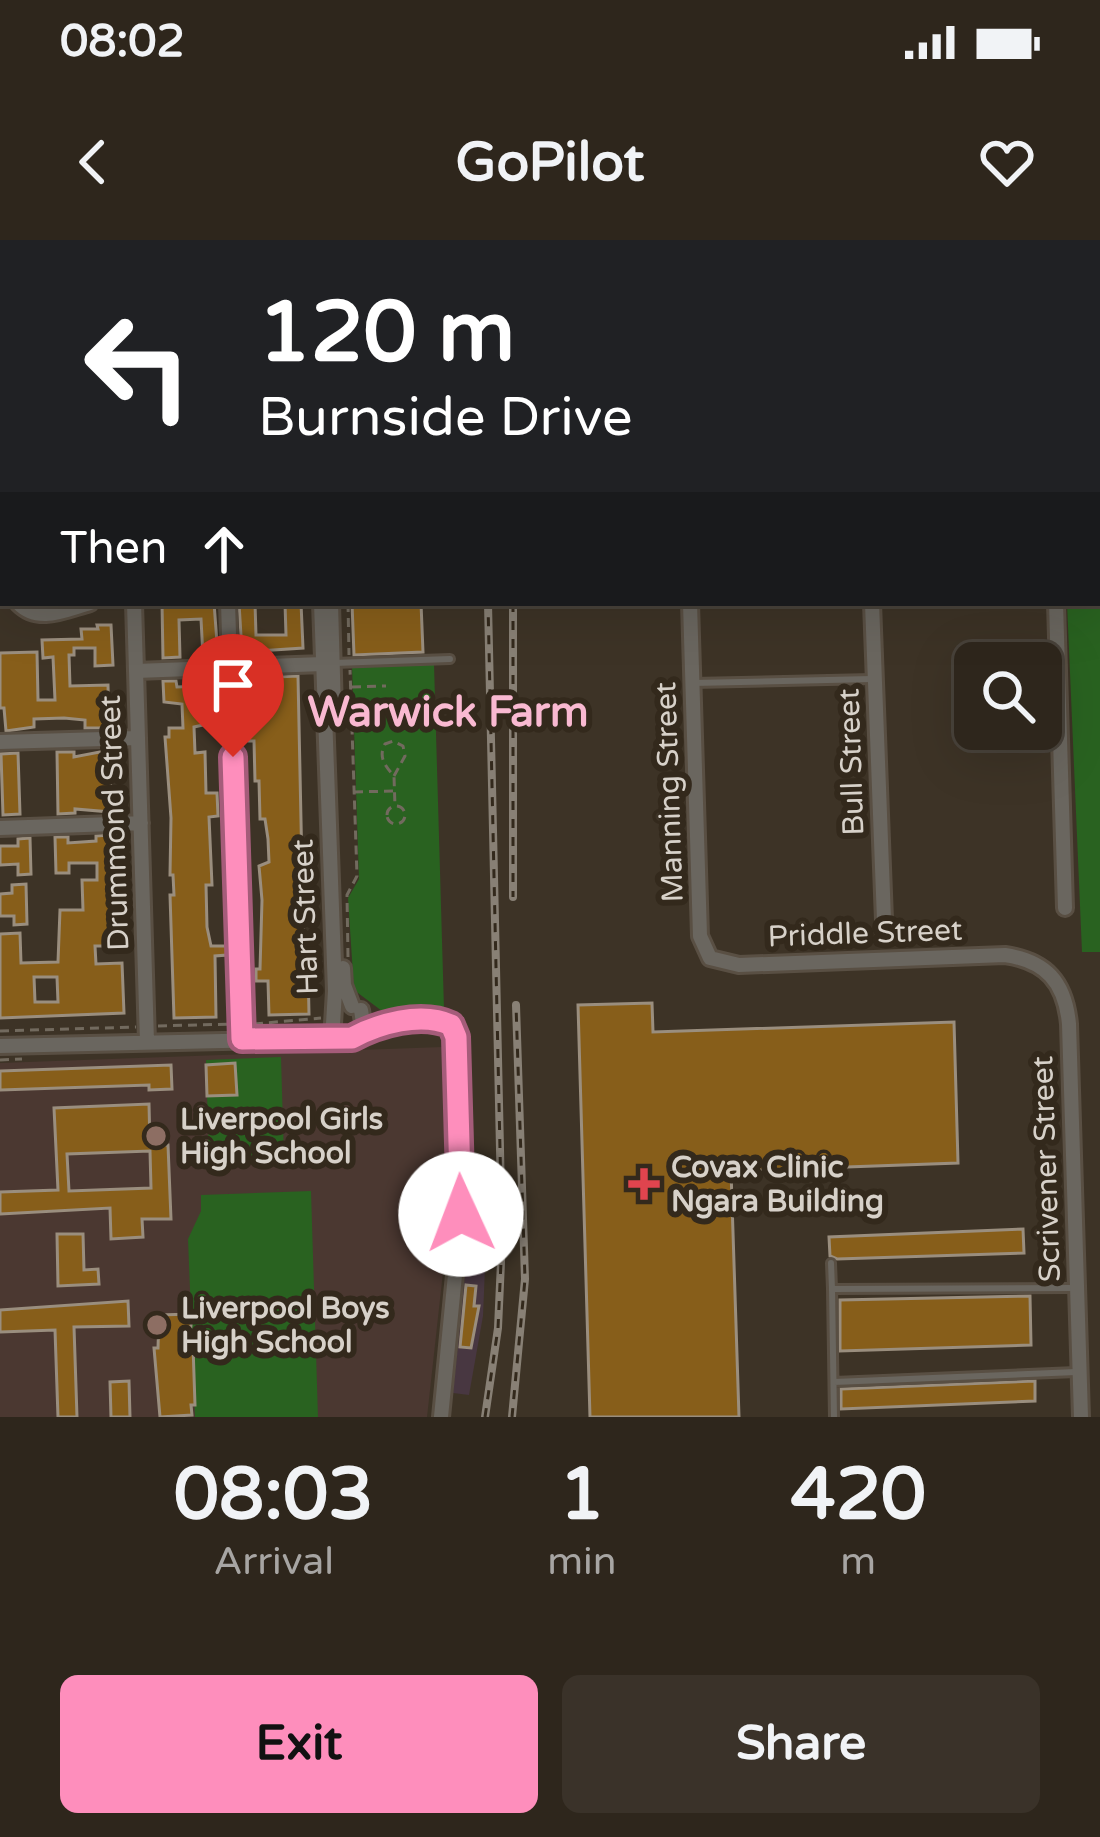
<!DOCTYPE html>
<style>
:root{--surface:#2e261c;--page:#3a3229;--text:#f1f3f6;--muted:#a7a5a3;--line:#49433b;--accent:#fe8ebc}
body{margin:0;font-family:"Varela Round",sans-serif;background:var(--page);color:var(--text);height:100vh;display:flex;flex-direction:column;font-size:45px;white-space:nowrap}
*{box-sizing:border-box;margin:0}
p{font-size:39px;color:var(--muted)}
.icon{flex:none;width:66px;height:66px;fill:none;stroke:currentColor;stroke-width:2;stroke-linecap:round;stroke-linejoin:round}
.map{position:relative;height:1177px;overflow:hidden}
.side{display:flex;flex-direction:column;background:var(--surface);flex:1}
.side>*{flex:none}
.guide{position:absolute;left:0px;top:0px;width:1101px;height:366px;box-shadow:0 12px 48px #0002,0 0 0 3px var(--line);background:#202124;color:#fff;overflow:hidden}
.tools{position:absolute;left:954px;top:402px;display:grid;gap:24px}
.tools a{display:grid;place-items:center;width:108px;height:108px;border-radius:18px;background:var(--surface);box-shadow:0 12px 48px #0002,0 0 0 3px var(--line);font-size:60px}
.pin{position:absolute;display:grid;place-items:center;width:102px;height:102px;color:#fff;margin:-123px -51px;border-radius:50% 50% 50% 0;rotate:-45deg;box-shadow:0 0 12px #0007}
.pin .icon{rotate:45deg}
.me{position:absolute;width:132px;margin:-66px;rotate:358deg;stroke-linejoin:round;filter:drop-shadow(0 0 9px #0008)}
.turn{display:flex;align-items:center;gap:42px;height:252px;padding:0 60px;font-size:54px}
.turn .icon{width:156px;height:156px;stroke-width:2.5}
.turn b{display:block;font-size:84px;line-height:102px}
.then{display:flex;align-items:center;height:114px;padding:0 60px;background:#0003;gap:24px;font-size:45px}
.eta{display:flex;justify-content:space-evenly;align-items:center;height:204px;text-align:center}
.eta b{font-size:72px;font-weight:800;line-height:84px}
.cta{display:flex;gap:24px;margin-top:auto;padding:24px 60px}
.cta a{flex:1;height:138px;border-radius:18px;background:var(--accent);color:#111;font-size:48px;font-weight:800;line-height:138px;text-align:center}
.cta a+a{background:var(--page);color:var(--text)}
.status{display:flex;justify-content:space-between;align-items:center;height:84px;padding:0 60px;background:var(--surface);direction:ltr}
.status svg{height:33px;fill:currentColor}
header{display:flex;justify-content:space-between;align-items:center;height:156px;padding:0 60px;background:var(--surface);font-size:54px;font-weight:800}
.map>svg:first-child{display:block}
</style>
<div class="status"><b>08:02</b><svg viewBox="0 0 49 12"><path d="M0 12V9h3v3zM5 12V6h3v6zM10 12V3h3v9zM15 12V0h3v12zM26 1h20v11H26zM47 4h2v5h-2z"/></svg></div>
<header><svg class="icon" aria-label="back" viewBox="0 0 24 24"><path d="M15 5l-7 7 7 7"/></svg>GoPilot<svg class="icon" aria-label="heart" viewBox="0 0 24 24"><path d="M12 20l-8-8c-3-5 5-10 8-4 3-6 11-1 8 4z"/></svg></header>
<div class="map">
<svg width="1100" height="1177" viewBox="0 0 1100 1177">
<rect width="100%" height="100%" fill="#3d3326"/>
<!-- industrial -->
<path fill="#483741" d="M468 1004H486L483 1076 469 1155 453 1153Z"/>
<!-- education -->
<path fill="#4b3831" d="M443 807 449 978 427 1177H0V823Z"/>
<!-- green -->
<path fill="#296220" d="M1100 354V712H1082L1067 363H1098Z
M434 424 444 769 382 771 354 750 348 658 359 639 352 426Z
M281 817 284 919 209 922 206 820Z
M311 951 318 1177H195L188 999 201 971V955Z"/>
<!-- building -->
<path fill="#875e1a" stroke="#9a8e7e" stroke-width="3" fill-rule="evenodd" d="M162 363H214L218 416H203L201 379 179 380 180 417 163 418Z
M239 363H255L256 395H286L285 363H301L303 408 242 412Z
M352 363H421L423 412 354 415Z
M97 385H111L113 425 95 426V408H74V415H69L70 446 108 445 109 488H85V480L64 478 34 479V487L6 491 4 468H0V413L37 412 38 460H55L53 417 43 418 42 400 82 399 81 389H98Z
M298 436 304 726H308L309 774 269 775 268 741H256V729H260L262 660 259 626 269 622 268 599 265 579H260L259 541H255L254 501H249L248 474H253L252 438Z
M215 439 216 471H220L221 481 194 487 195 513 205 512 206 553H217L218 576 209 577 212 645H206L207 687 211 706H227V715L215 716 216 777 174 778 170 655H174L173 635H170L171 578 165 497H169V488H183L182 464 164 462 163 441H176L177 447 202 446V440Z
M110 510 111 572 75 569V573L58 574 57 512H74V517Z
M18 513 20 574 3 575 1 514Z
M109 595 115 706H95L96 724 122 723 124 773 0 778V694L20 693 21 723 58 722 60 670H83L82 640H97V623H69V633H56L55 597H68V603L96 601V596ZM34 737H57L58 762H35Z
M30 598 31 634 18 635V624L0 625V606H18V599Z
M26 644 27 684 14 685V676H0V654L12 653V645Z
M652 763 653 792 954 782 958 923 731 931 739 1177H590L578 765Z
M235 823 237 855 207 856 206 825Z
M171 825 172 849 149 850V845L0 850V831Z
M149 864 150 905H168L171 979H142L143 997 111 999 110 968 0 974V952L58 950 54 868ZM150 911 151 948 69 951 67 914Z
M1023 989 1024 1013 837 1019 830 1016 829 997Z
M57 994H83L84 1030 98 1029 99 1044 58 1046Z
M466 1045 476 1046 474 1066H479L471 1108 460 1107Z
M1030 1056 1031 1105 840 1111V1060Z
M128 1061 129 1086 74 1087 77 1177H58L55 1090 0 1092V1070Z
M192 1074 189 1107 193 1106 195 1165H191L192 1175 160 1177 154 1108H158L159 1075Z
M129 1141 130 1177H111L110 1142Z
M1035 1141V1161L841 1169V1149Z"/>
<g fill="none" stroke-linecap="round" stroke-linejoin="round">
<!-- lane casing -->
<g stroke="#594f43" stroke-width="12">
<path id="lane" d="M1098 187H1100
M334 423 450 419
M693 443 872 439
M831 1023 832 1049
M834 1142 1076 1132
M834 1177 832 1049 1073 1048"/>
</g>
<!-- street casing -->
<g stroke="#594f43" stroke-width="20">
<path id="street" d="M135 0V3
M294 0 296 3
M381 3 385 0
M618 3 622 0
M1064 3 1072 0
M1098 3H1100
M0 238 3 237
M1098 346H1100
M18 363C38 384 65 370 90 363
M134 363 147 802
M228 363 242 799
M321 363 335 751 333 784
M331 363 334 472
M690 363 700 696 710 718 739 725 1005 715C1046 721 1065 742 1069 784L1081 1177
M872 363 884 680
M1056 363 1065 668
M136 431 323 424
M0 502 138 498
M0 588 141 583
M343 728 344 745 352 766
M361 770 364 789
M0 806 352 798C378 784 421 771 451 785L456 797 461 974 441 1177"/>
</g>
<!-- highway casing -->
<g stroke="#594f43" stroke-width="30">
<path id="highway" d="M449 3 453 0
M487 3 491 0
M0 325 3 323
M0 348 3 346"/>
</g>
<!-- path -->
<path stroke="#726a5e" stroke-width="3" stroke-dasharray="9 6" stroke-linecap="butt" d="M399 3 403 0
M1020 3 1032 0
M348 363 349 415
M352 447 386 446
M394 536 405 516 403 506 393 501 385 504C378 517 385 526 394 536L395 567
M354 552 393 551
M387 575a9 9 0 1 1 18 0a9 9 0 1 1-18 0Z
M348 717 347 655 357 636 350 430
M254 784 321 778
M158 786 232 784
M0 791 136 787
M0 820 22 819"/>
<!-- lane -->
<use href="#lane" stroke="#6a665f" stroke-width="6"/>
<!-- street -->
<use href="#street" stroke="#6a665f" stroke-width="14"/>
<!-- highway -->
<use href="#highway" stroke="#b3a998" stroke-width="24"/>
<!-- rail casing -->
<g stroke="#888075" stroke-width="8">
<path id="rail" d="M479 0V3
M498 0V3
M513 363V657
M485 1177 498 1088 502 1000 488 363
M512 1177 525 1039 516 765"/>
</g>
<!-- rail -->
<use href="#rail" stroke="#33291c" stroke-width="3" stroke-dasharray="9" stroke-linecap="butt"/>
</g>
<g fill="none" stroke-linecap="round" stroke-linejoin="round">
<!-- route casing -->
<g stroke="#a55c7a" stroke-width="30">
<path id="route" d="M233 517 242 799 352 798C378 784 421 771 451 785L456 797 461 974"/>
</g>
<!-- route -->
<use href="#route" stroke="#fe8ebc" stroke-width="21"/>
</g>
<!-- markers -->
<g fill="#8d6e63" stroke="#33291c" stroke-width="4.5">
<circle cx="156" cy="896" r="12"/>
<circle cx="157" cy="1085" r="12"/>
</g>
<path fill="#e0444e" stroke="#33291c" stroke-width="4.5" d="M638 926h12v12h12v12h-12v12h-12v-12h-12v-12h12z"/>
<g text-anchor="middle" stroke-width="12" stroke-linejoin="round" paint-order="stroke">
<!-- street labels -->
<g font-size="30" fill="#d7d1c9" stroke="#33291c">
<text transform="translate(851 522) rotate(-92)" y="10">Bull Street</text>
<text transform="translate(669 552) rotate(-92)" y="10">Manning Street</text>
<text transform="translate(114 583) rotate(-92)" y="10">Drummond Street</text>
<text transform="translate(305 677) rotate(-92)" y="10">Hart Street</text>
<text transform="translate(865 693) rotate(-2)" y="10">Priddle Street</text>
<text transform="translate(1046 929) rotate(-92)" y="10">Scrivener Street</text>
</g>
<!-- poi labels -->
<g font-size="30" font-weight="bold" fill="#d7d1c9" stroke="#33291c" text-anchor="start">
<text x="180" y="889">Liverpool Girls<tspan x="180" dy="34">High School</tspan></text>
<text x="671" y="937">Covax Clinic<tspan x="671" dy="34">Ngara Building</tspan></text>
<text x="181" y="1078">Liverpool Boys<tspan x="181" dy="34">High School</tspan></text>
</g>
<!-- district labels -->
<g font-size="42" font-weight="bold" fill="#f9b9d1" stroke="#33291c">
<text x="448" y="486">Warwick Farm</text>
</g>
</g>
</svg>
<div class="tools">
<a><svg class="icon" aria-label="search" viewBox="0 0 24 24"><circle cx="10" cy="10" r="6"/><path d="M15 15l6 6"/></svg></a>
</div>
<div class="pin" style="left:233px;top:517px;background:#d93025"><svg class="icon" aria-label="arrive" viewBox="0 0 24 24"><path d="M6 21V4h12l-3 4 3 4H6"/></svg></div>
<svg class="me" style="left:461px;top:974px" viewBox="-20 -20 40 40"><circle r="19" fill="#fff"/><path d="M0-13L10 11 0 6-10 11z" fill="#fe8ebc"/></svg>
<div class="guide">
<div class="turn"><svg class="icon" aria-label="left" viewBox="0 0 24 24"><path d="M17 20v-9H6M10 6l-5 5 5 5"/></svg><div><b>120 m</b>Burnside Drive</div></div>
<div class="then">Then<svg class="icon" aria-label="ahead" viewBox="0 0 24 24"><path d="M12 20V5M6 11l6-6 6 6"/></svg></div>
</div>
</div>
<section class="side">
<div class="eta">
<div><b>08:03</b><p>Arrival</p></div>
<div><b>1</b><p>min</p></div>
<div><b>420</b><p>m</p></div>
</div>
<div class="cta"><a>Exit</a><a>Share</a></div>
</section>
